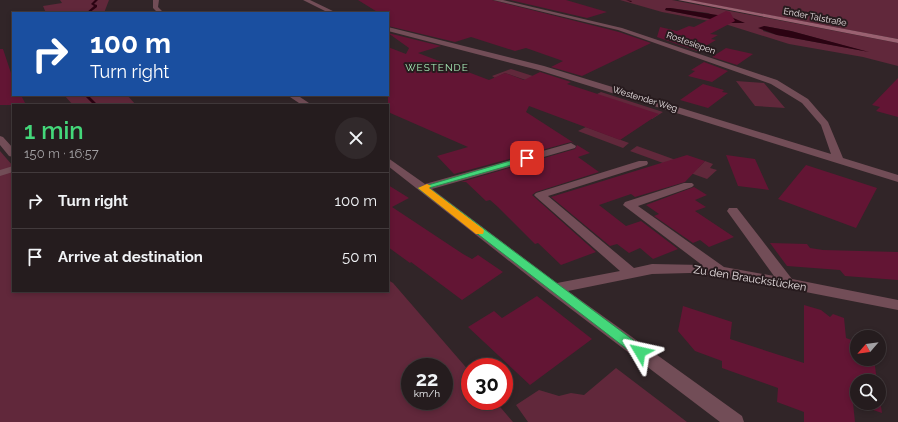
<!DOCTYPE html>
<meta charset="utf-8">
<style>
:root{--surface:#251c1e;--page:#31292b;--text:#f1f3f6;--muted:#a3a1a4;--line:#423a3c;--accent:#44d77a}
body{margin:0;font-family:Raleway,sans-serif;background:var(--page);color:var(--text);height:100vh;display:flex;flex-direction:column;font-size:15px;white-space:nowrap}
*{box-sizing:border-box;margin:0}
p{font-size:13px;color:var(--muted)}
.icon{flex:none;width:22px;height:22px;fill:none;stroke:currentColor;stroke-width:2;stroke-linecap:round;stroke-linejoin:round}
.map{position:relative;flex:1;overflow:hidden}
.sheet{position:absolute;left:12px;top:104px;width:377px;height:188px;display:flex;flex-direction:column;background:var(--surface);border-radius:0px;box-shadow:0 2px 6px #0003,0 0 0 1px var(--line)}
.sheet>*{flex:none}
.guide{position:absolute;left:12px;top:12px;width:377px;height:84px;border-radius:0px;box-shadow:0 2px 6px #0003,0 0 0 1px var(--line);background:#1a4fa0;color:#fff;overflow:hidden}
.needle{width:26px;rotate:242deg}
.buttons{position:absolute;left:850px;top:330px;display:grid;gap:8px}
.buttons a{display:grid;place-items:center;width:36px;height:36px;border-radius:50%;background:var(--surface);box-shadow:0 2px 6px #0003,0 0 0 1px var(--line);font-size:20px}
.speed{position:absolute;left:401px;top:358px;display:flex;gap:8px;font-size:20px;font-weight:700;text-align:center}
.speed>*{display:grid;place-content:center;width:52px;height:52px;border-radius:50%;background:var(--surface);box-shadow:0 2px 6px #0003,0 0 0 1px var(--line);line-height:1}
.speed small{font-size:10px;font-weight:400}
.speed .limit{border:6px solid #d22;background:#fff;color:#111}
.pin{position:absolute;display:grid;place-items:center;width:34px;height:34px;color:#fff;margin:-17px;border-radius:8px;box-shadow:0 2px 6px #0006}
.me{position:absolute;width:44px;margin:-22px;rotate:306deg;stroke-linejoin:round;filter:drop-shadow(0 0 3px #0008)}
.turn{display:flex;align-items:center;gap:14px;height:84px;padding:0 12px;font-size:18px}
.turn .icon{width:52px;height:52px;stroke-width:2.5}
.turn b{display:block;font-size:28px;line-height:34px}
.round{display:grid;place-items:center;flex:none;width:42px;height:42px;border-radius:21px;background:var(--page)}
.head{display:flex;align-items:center;justify-content:space-between;height:68px;padding:0 12px}
h1{font-size:24px;font-weight:600;line-height:30px;color:var(--accent)}
ul{padding:0;list-style:none}
li{display:flex;align-items:center;gap:12px;height:56px;padding:0 12px;border-top:1px solid var(--line)}
li div{flex:1}
li b{display:block;font-size:15px}
li em{font-style:normal}
.map>svg:first-child{display:block}
</style>
<div class="map">
<svg width="898" height="422" viewBox="0 0 898 422">
<rect width="100%" height="100%" fill="#312528"/>
<!-- green -->
<path fill="#61283b" fill-rule="evenodd" d="M60 0H109L104 13H46L43 6 62 3Z
M620 0H672L898 43V66L863 57 789 44 725 24 662 12ZM670 8 708 13 731 23 665 10ZM764 26 791 31 864 51 777 35 763 31Z
M688 0H898V39Z
M511 69 586 93 549 88 505 73 495 78 492 76Z
M736 81 764 83 785 108 755 106Z
M601 92 663 112 652 119 589 98Z
M64 95H127L136 105H73Z
M586 127 629 143 623 148 578 131Z
M637 146 698 168 705 161 713 164 710 168 717 170 707 179 630 151Z
M0 151 13 166V291H388V280L393 283 470 372V401H495L513 422H0ZM410 367H444V401H410Z
M616 368 687 422H528L516 405 539 390 559 396 571 393 584 395Z"/>
<!-- water -->
<path fill="#2b0312" d="M670 8 731 17 745 23H731L665 10 666 8Z
M764 26 791 31 869 52 777 35 758 28Z"/>
<g fill="none" stroke-linecap="round" stroke-linejoin="round">
<!-- stream -->
<path fill="#2b0312" fill-rule="evenodd" d="M95 0H98L94 4 97 5V7L89 13H86L94 6 91 4Z
M626 0 632 1 631 2Z
M84 95H88L98 105H94Z"/>
</g>
<!-- building -->
<path fill="#631534" d="M358 0H492L619 32 651 43 582 76 551 67 563 61 526 48 515 51 471 37 455 42 388 26V13H379Z
M510 0H566L607 12 587 18Z
M726 11 730 12 735 21 710 34 718 35 711 39 716 40 697 51 657 37 660 27 677 31 689 26 694 27Z
M388 33 441 46 418 53 489 80 505 73 524 80 540 72 571 82 567 84 659 114 620 140 529 106 526 112 574 143 571 142 454 174 437 156 468 147 388 112V47L406 54 409 48Z
M726 48 753 54 737 65 712 57Z
M0 49H3L13 79V95H21L26 105H0Z
M704 62 728 71 712 82 688 76 695 71 691 70Z
M898 78V117L876 111 880 107 872 105Z
M703 84 724 90 722 92 728 93 708 108 680 100Z
M577 145 590 153 578 157 599 172 536 192 532 195 596 252 561 265 538 243 535 244 498 207 490 200 486 201 466 182H461L575 149Z
M687 155 705 161 685 182 635 197 631 194 599 205 626 226 641 221 678 249 653 259 640 248 629 253 617 244 610 246 551 197Z
M726 155 755 159 769 190 738 186Z
M806 165 877 188 856 228 778 199Z
M388 185 409 198 392 207 463 254 472 259 478 255 503 272 462 300 411 262 410 263 388 247Z
M694 187 707 195 695 200 706 207 695 211 734 237 709 247 700 240 693 243 654 216 659 214 646 205Z
M770 243 807 244 810 248 823 250 898 252V280L845 276 840 270 787 266Z
M537 296 592 339 530 385 468 327 494 311 502 318Z
M804 305 821 310 830 317 833 314 844 318 846 338 857 342V359H874L877 381H857V403H879V393L882 413 853 403 855 422H804V412L777 402 778 388 722 368V361L695 351 678 331 683 306 732 322 730 339 804 363Z"/>
<g fill="none" stroke-linecap="round" stroke-linejoin="round">
<!-- minor -->
<path fill="#724d57" fill-rule="evenodd" d="M153 0H159L158 7 164 13H158L153 8Z
M303 0H310L337 13H329Z
M493 0H503L622 28 777 80 808 99 828 122 843 158 898 175V182L538 70 388 31V27L544 66 831 154 821 125 802 103 771 84 618 30Z
M287 95H297L312 105H302Z
M0 136 3 137 13 148V157L9 156 0 145Z
M571 143 576 146 575 148 432 189 557 283 620 271 536 197 534 195 536 193 639 161H647L648 163 647 165 548 196 634 268 652 264 702 265 623 205 625 202 684 183H692L694 185 692 187 638 206 724 267 774 276 727 211 729 208H737L792 279 898 300V310L734 278 690 273 652 274 568 291 742 416 744 422H720L550 293 388 166V158L425 184Z
M13 166V172L0 176V170Z"/>
<!-- secondary -->
<path fill="#9a6171" fill-rule="evenodd" d="M678 0H690L898 39V43Z"/>
</g>
<!-- route -->
<path fill="#44d77a" stroke="#2c8c4f" d="M527 156 529 157V160L429 188 645 349 646 352 645 356 640 357 636 356 418 188Z"/>
<!-- slow -->
<path fill="#f59e0b" d="M427 184 431 186 429 188 483 229 484 231 483 234H476L418 188Z"/>
<g text-anchor="middle" stroke-width="4" stroke-linejoin="round" paint-order="stroke">
<!-- far-street labels -->
<g font-size="9" fill="#e8e0e2" stroke="#271b1e">
<text transform="translate(815 17) rotate(11)" y="3">Ender Talstraße</text>
<text transform="translate(691 43) rotate(19)" y="3">Rostesiepen</text>
<text transform="translate(645 99) rotate(17)" y="3">Westender Weg</text>
</g>
<!-- far-neighbourhood labels -->
<g font-size="10" letter-spacing="1" fill="#a9eeba" stroke="#271b1e">
<text x="437" y="71">WESTENDE</text>
</g>
<!-- street labels -->
<g font-size="11" fill="#e8e0e2" stroke="#271b1e">
<text transform="translate(750 278) rotate(9)" y="4">Zu den Brauckstücken</text>
</g>
</g>
</svg>
<div class="buttons">
<a><svg class="needle" viewBox="-14 -14 28 28"><path d="M0-13l5 13h-10z" fill="#e53935"/><path d="M0 13l5-13h-10z" fill="#a3a1a4"/></svg></a>
<a><svg class="icon" aria-label="search" viewBox="0 0 24 24"><circle cx="10" cy="10" r="6"/><path d="M15 15l6 6"/></svg></a>
</div>
<div class="speed"><div>22<small>km/h</small></div><div class="limit">30</div></div>
<div class="pin" style="left:527px;top:158px;background:#d93025"><svg class="icon" aria-label="arrive" viewBox="0 0 24 24"><path d="M6 21V4h12l-3 4 3 4H6"/></svg></div>
<svg class="me" style="left:640px;top:352px" viewBox="-20 -20 40 40"><path d="M0-17L14 15 0 8-14 15z" fill="#44d77a" stroke="#fff" stroke-width="4"/></svg>
<div class="guide">
<div class="turn"><svg class="icon" aria-label="right" viewBox="0 0 24 24"><path d="M7 20v-9h11M14 6l5 5-5 5"/></svg><div><b>100 m</b>Turn right</div></div>
</div>
<section class="sheet">
<div class="head"><div><h1>1 min</h1><p>150 m · 16:57</p></div><a class="round"><svg class="icon" aria-label="close" viewBox="0 0 24 24"><path d="M6 6l12 12M18 6L6 18"/></svg></a></div>
<ul>
<li><svg class="icon" aria-label="right" viewBox="0 0 24 24"><path d="M7 20v-9h11M14 6l5 5-5 5"/></svg><div><b>Turn right</b></div><em>100 m</em></li>
<li><svg class="icon" aria-label="arrive" viewBox="0 0 24 24"><path d="M6 21V4h12l-3 4 3 4H6"/></svg><div><b>Arrive at destination</b></div><em>50 m</em></li>
</ul>
</section>
</div>
